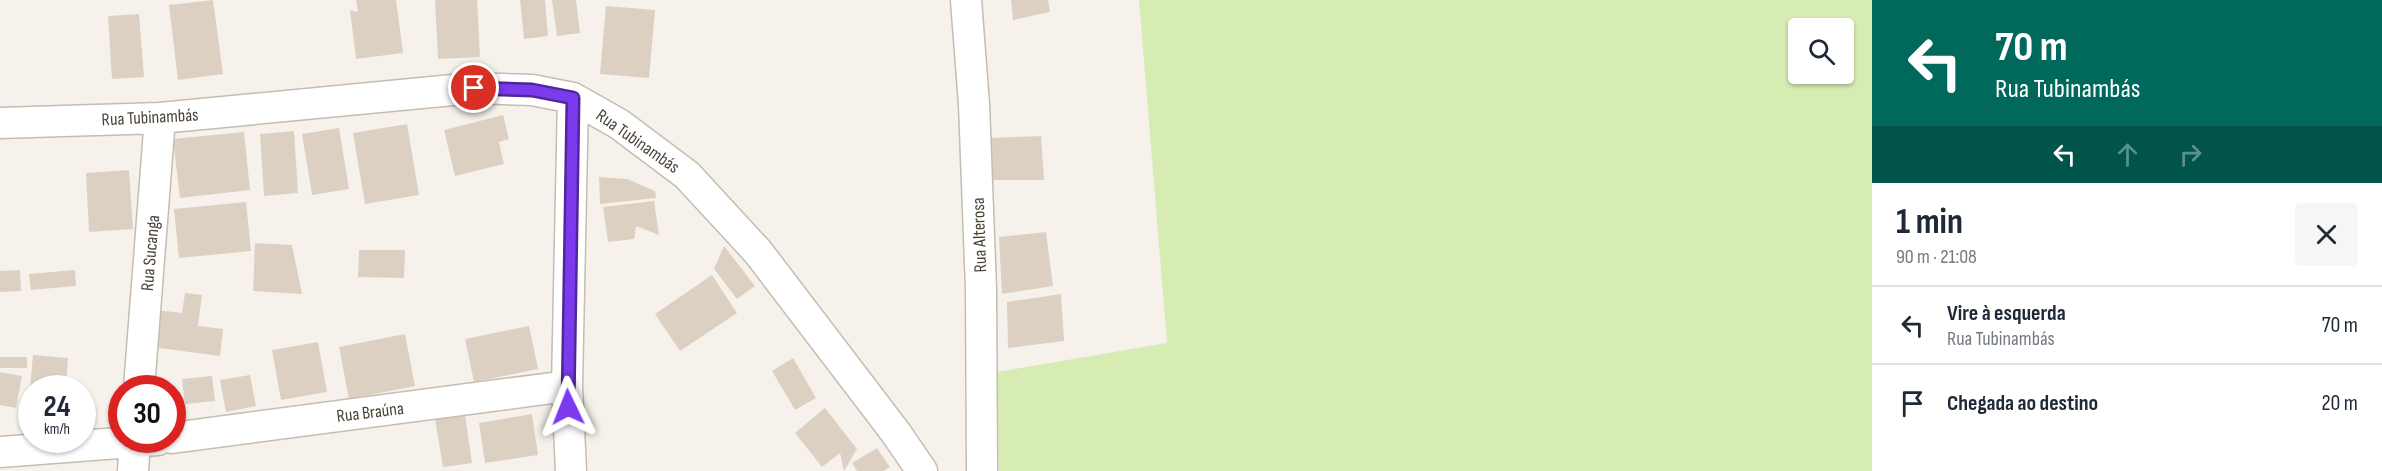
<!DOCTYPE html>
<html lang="pt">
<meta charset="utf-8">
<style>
:root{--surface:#fff;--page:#f6f6f7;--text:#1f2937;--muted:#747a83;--line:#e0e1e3}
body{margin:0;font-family:"Sofia Sans Condensed",sans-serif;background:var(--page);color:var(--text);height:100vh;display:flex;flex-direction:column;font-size:22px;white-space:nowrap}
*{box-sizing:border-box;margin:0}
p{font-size:20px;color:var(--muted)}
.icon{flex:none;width:33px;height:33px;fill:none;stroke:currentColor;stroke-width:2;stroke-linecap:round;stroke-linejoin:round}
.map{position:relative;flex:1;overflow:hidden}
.drawer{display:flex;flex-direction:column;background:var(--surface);width:510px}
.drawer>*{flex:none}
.banner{background:#00695c;color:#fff;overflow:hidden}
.buttons{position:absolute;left:1788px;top:18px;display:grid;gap:12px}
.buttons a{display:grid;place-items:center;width:66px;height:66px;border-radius:6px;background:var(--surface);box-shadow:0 2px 4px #0004;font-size:30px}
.speed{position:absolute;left:18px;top:375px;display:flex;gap:12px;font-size:30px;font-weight:700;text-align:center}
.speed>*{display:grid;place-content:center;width:78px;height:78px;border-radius:50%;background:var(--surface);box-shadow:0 2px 4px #0004;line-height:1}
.speed small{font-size:15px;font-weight:400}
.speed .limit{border:9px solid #d22;background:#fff;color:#111}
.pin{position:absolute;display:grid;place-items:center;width:51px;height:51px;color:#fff;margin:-26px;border:3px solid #fff;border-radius:50%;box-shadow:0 2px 6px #0007}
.me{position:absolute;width:66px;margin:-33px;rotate:358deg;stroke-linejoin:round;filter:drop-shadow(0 0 4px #0008)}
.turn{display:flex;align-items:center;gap:21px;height:126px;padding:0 24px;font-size:27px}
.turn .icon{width:78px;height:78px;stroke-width:2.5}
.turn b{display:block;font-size:42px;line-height:51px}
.lanes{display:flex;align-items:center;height:57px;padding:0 24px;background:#0003;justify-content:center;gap:30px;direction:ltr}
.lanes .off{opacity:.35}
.round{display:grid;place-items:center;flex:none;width:63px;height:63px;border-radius:6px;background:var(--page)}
.overview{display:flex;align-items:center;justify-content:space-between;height:102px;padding:0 24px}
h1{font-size:36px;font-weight:700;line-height:45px}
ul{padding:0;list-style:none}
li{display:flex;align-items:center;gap:18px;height:78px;padding:0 24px;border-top:2px solid var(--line)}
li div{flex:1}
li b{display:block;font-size:22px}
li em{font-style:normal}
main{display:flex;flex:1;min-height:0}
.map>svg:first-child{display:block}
</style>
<main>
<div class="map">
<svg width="1872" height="471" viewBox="0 0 1872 471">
<rect width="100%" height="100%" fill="#f6f2eb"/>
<!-- green -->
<path fill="#d6ecb3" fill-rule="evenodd" d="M1139 0H1872V471H999L997 372 1167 343ZM1844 28V74H1798V28Z"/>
<!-- building -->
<path fill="#dcd0c3" d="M213 0 223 74 178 80 169 5Z
M356 0H396L403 53 356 59 350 10 358 12Z
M435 0H477L480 57 438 59Z
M520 0H545L548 36 524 39Z
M552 0H576L580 33 557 36Z
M1011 0H1048L1050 12 1013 20Z
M606 6 655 10 649 78 600 74Z
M139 14 144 77 112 79 108 16Z
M503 115 509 139 499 142 504 164 455 176 444 130Z
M407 124 419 195 365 204 353 133Z
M339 128 349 189 312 195 302 134Z
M294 131 298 193 264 196 260 134Z
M244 132 250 190 180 198 173 139Z
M1041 136 1044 180H991L990 138Z
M129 170 133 229 89 232 86 173Z
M599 177 627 179 655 191 656 198 600 204Z
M654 201 659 235 636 226 634 239 608 242 603 207Z
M246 202 251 251 179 258 174 209Z
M1046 232 1053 286 1002 294 999 237Z
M255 243 292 245 302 294 253 291Z
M724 246 755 286 737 299 714 269Z
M359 250H405L404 278 358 277Z
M20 270 21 291 0 292V271Z
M75 270 76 286 31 290 29 274Z
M712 275 737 313 680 351 655 314Z
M185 293 202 295 198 326 223 329 220 356 152 347 157 310 182 313Z
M1061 294 1064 341 1008 348 1007 302Z
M529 326 538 369 474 382 465 339Z
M405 334 415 386 349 399 339 347Z
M318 342 327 392 281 400 272 350Z
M33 355 68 358 66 388H30Z
M0 357H27V368H0Z
M793 358 816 398 795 410 772 371Z
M0 372 22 376 16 408 0 405Z
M250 375 256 406 226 412 220 380Z
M212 376 215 401 185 404 182 379Z
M825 408 857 449 844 471 840 453 822 467 795 433Z
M532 414 538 455 485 463 479 423Z
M465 415 472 463 443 467 435 419Z
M877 448 890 467 883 471H857L852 463Z"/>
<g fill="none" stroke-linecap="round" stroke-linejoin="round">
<!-- minor casing -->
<g stroke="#c6bcb0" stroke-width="33">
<path id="minor" d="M966 0 974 104 981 289 982 471
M0 123 160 118 474 88 532 90 573 98 619 124 687 175 758 252 896 433 922 471
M139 388 160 118
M172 438 567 386
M0 452 158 440
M133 471 135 440
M571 471 567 386 573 98"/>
</g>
<!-- minor -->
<use href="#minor" stroke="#fff" stroke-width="30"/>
</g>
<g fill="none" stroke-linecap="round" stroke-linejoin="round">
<!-- route casing -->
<g stroke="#51269a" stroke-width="15">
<path id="route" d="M474 88 532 90 573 98 568 407"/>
</g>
<!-- route -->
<use href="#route" stroke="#7c3aed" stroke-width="10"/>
</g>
<g text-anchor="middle" stroke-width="5" stroke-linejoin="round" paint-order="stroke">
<!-- street labels -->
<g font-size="18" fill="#4b4338" stroke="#fff">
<text transform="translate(150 117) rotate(-3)" y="6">Rua Tubinambás</text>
<text transform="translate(638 141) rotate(35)" y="6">Rua Tubinambás</text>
<text transform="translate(979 235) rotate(-92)" y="6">Rua Alterosa</text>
<text transform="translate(150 253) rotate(-85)" y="6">Rua Sucanga</text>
<text transform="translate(370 412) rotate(-7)" y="6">Rua Braúna</text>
</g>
</g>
</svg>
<div class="buttons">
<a><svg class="icon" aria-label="search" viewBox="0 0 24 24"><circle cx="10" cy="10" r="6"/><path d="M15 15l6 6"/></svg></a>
</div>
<div class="speed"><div>24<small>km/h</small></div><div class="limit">30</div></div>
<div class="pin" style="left:474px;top:88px;background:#d93025"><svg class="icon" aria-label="arrive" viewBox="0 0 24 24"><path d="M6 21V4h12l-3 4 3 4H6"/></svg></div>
<svg class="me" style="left:568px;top:407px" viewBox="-20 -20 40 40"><path d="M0-17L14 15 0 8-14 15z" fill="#7c3aed" stroke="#fff" stroke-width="4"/></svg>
</div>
<section class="drawer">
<div class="banner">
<div class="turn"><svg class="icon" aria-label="left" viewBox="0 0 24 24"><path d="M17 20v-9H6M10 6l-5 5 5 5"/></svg><div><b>70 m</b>Rua Tubinambás</div></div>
<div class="lanes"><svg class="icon" aria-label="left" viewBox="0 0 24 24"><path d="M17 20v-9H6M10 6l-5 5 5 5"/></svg><svg class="icon off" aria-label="ahead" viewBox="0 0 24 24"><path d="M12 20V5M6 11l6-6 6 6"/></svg><svg class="icon off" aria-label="right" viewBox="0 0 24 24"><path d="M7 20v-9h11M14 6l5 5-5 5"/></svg></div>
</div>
<div class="overview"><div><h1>1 min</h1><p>90 m · 21:08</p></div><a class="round"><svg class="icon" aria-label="close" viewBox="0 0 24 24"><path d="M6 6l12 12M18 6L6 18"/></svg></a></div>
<ul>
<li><svg class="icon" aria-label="left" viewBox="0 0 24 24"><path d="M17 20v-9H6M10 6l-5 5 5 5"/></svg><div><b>Vire à esquerda</b><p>Rua Tubinambás</p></div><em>70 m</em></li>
<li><svg class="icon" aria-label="arrive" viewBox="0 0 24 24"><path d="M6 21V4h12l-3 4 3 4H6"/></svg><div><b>Chegada ao destino</b></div><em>20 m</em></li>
</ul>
</section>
</main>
